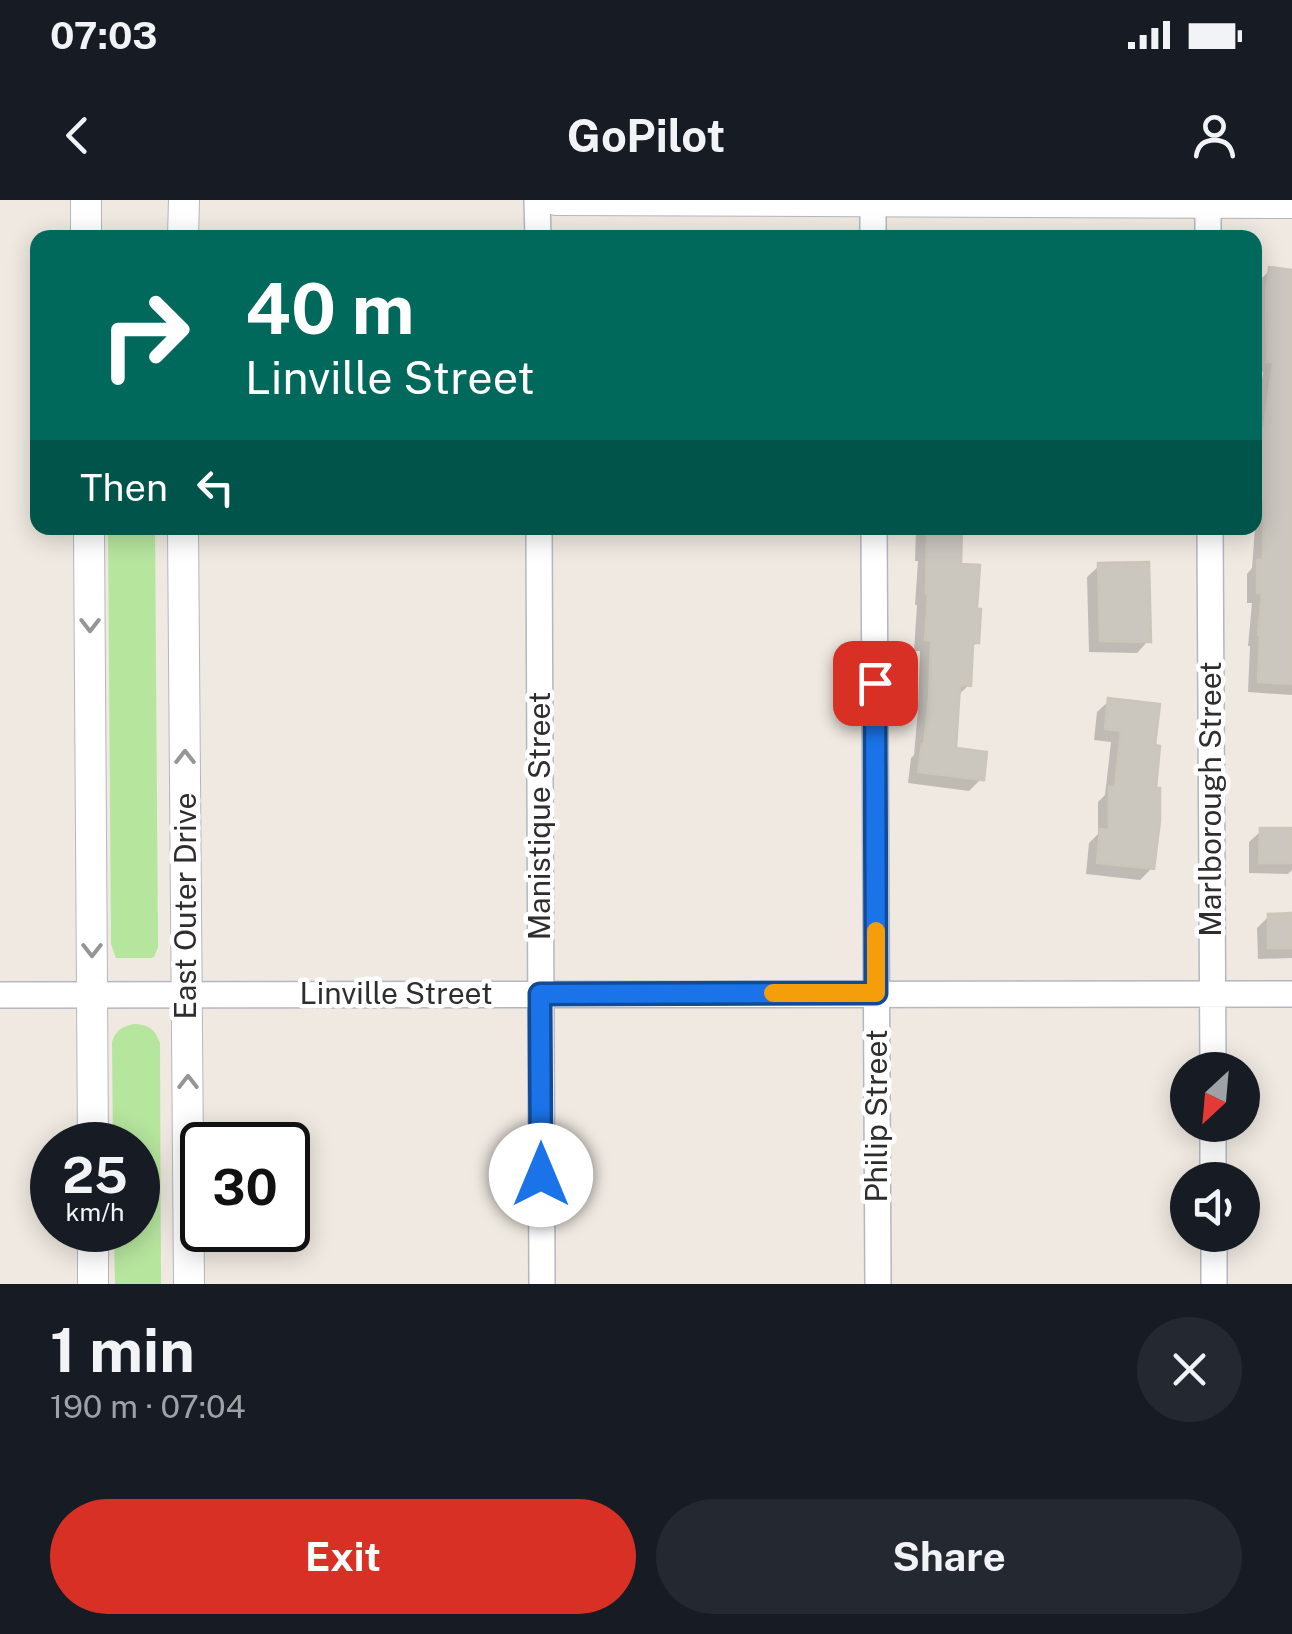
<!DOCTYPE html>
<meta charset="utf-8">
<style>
:root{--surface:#171b24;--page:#242831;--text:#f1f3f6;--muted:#9ea1a6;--accent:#d93025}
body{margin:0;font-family:"Public Sans",sans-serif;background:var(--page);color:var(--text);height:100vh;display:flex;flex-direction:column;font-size:38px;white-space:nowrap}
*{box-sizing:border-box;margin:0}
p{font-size:32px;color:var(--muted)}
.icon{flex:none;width:55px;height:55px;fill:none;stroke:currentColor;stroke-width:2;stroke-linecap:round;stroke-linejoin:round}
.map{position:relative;height:1084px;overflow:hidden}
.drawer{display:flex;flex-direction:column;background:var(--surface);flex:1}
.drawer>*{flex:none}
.hud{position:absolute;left:30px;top:30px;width:1232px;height:305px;border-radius:20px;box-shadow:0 5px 25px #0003;background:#00695c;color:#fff;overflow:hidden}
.needle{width:65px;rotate:206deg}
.buttons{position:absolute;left:1170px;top:852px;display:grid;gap:20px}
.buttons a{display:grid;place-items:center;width:90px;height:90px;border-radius:50%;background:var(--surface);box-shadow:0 5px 25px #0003;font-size:50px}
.speed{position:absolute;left:30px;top:922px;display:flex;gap:20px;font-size:50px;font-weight:700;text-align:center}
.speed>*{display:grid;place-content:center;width:130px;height:130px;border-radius:50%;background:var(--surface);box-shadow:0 5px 25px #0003;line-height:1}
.speed small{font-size:25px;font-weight:400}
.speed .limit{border:5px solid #111;border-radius:15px;background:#fff;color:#111}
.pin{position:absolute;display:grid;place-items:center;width:85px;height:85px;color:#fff;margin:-42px;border-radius:20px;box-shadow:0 5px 15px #0006}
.me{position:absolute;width:110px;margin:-55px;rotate:0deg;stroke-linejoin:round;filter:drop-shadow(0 0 8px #0008)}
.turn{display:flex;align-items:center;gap:35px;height:210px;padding:0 50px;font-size:45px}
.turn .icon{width:130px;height:130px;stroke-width:2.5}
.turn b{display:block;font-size:70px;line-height:85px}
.then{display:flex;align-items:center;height:95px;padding:0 50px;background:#0003;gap:20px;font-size:38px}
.round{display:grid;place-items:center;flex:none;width:105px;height:105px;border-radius:52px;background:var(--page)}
.summary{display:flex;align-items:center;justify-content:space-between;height:170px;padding:0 50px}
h1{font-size:60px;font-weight:700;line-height:75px}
.action{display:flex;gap:20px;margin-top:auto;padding:20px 50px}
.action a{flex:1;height:115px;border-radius:60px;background:var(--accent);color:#fff;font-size:40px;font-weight:700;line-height:115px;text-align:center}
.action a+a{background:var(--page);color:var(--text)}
.status{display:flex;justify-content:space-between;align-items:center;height:70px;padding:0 50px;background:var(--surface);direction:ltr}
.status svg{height:28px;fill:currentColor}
header{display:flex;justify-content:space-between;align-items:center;height:130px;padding:0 50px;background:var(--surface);font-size:45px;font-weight:700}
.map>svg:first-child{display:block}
</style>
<div class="status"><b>07:03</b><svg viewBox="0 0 49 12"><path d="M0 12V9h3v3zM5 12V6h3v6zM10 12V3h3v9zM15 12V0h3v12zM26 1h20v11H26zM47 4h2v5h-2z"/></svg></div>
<header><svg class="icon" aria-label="back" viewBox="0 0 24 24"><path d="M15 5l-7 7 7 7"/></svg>GoPilot<svg class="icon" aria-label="person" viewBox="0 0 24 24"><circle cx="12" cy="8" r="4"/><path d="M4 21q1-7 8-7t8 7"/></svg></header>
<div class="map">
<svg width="1292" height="1084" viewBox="0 0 1292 1084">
<rect width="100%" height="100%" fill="#efe9e1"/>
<!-- green -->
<path fill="#b6e59e" d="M108 328H155L158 747 154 757 151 758H116L111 744Z
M135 824C149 825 155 829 160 843L161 1084H115L114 1030H138V945H113L112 842C116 830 122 826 135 824Z"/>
<!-- shadow -->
<path fill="#0003" d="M1270 70 1292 72V495L1248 492 1250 446H1248L1252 403H1247V374L1252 368 1255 328V231L1263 172H1256V105L1259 81Z
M916 328H960L958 366 977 442 970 449 969 485 956 497 953 550 981 579 969 591 908 583 911 558 914 555 918 510 920 451H914L917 405H915L918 361H915Z
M1099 366 1148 441 1137 453 1089 452 1087 377Z
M1109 501 1152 548V668L1140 680 1086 674 1089 643 1098 634V602L1105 595 1111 542 1094 540 1097 512Z
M1261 631H1292V670L1288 674 1249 673V642Z
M1269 716H1292V758L1258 759 1257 728Z"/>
<!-- building -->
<path fill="#cbc7bf" stroke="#cbc5ba" stroke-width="2.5" d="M1269 67 1292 70V484L1258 482 1260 436 1258 435 1262 393H1257V360H1263L1264 302H1258L1261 256H1259V227H1264L1273 162H1267L1266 92Z
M927 328H962L961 364 980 365 977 409H981L979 443H973L971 486 960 485 956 548 987 552 984 580 918 572 922 544H924L929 497 931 440H925L928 394H926Z
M1149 362 1151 442 1100 441 1098 363Z
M1108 498 1160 504 1155 545 1160 546 1156 588H1160V621L1154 669 1097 663 1100 629 1109 630V587H1115L1121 531 1105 529Z
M1260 628H1292V663H1259Z
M1292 713V748H1268V714Z"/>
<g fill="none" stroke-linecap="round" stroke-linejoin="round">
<!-- minor casing -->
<g stroke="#b4b7c1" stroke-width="28">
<path id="minor" d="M537 0 538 38
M873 0V38
M1208 0V38
M539 328 542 1084
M874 328 878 1084
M1210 328 1213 870
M0 795 1292 794
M1213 925V980
M1214 1035V1084"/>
</g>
<!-- tertiary casing -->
<g stroke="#b4b7c1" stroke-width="32">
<path id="tertiary" d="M86 0V38
M556 0 1292 3
M183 38 184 0
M89 328 93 945
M183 328 189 1084
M93 1030V1084"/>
</g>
<!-- minor -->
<use href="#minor" stroke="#fff" stroke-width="25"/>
<!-- tertiary -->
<use href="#tertiary" stroke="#fff" stroke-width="30"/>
</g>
<!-- one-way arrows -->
<defs><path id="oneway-chevron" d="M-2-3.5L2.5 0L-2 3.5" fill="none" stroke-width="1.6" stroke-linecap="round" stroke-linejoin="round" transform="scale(2.5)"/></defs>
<g stroke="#969696">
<use href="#oneway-chevron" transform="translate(90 425) rotate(90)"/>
<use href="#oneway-chevron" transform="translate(185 557) rotate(-90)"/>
<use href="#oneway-chevron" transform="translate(92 750) rotate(90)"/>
<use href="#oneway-chevron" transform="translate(188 882) rotate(-90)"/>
</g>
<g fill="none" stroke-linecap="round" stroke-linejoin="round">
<!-- route casing -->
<g stroke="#114b97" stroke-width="25">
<path id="route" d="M541 975 540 794 876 793 875 483"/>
</g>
<!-- route -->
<use href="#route" stroke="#1a73e8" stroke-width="18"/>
<!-- slow -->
<path stroke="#f59e0b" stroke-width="18" d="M773 793H876V731"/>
</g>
<g text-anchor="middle" stroke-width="9" stroke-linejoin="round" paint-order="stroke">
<!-- street labels -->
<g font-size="30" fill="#2e2e2e" stroke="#fff">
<text transform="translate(1211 599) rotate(-90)" y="10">Marlborough Street</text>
<text transform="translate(540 616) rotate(-90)" y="10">Manistique Street</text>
<text transform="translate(186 706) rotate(-90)" y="10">East Outer Drive</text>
<text x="396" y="804">Linville Street</text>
<text transform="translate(877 916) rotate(-90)" y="10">Philip Street</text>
</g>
</g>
</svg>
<div class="buttons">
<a><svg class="needle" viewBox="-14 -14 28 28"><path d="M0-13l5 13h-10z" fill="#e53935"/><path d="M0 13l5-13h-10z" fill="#9ea1a6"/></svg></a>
<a><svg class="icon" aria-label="sound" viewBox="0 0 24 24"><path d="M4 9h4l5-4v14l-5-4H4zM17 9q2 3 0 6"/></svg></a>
</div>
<div class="speed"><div>25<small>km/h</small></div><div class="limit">30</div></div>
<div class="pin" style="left:875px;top:483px;background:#d93025"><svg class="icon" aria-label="arrive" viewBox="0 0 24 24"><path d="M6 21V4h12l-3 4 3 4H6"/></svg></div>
<svg class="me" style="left:541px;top:975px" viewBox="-20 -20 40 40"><circle r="19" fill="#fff"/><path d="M0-13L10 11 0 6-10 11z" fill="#1a73e8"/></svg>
<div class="hud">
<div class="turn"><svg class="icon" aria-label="right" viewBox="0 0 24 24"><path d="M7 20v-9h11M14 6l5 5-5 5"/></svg><div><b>40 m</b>Linville Street</div></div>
<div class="then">Then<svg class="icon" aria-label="left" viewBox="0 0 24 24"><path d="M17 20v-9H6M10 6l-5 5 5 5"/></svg></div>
</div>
</div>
<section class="drawer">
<div class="summary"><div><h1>1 min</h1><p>190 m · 07:04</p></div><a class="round"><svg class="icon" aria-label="close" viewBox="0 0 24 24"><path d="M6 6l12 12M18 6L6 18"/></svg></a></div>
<div class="action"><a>Exit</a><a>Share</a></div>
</section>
